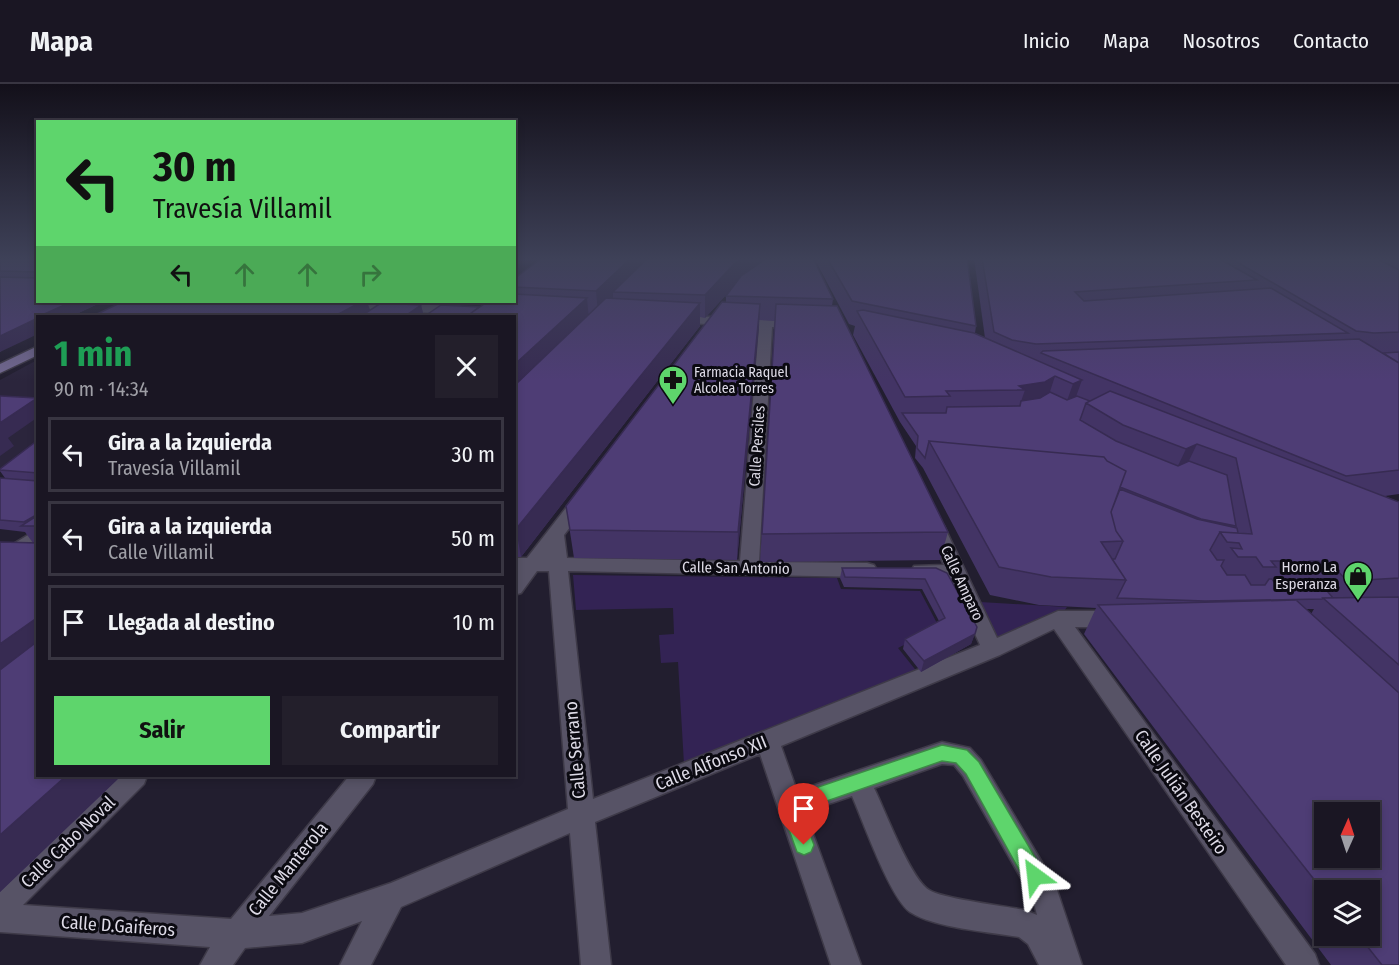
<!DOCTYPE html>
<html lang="es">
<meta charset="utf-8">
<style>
:root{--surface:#1a1623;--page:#231f2b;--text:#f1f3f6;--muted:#9f9fa6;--line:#383541;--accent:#5ed56c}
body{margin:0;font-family:"Fira Sans Condensed",sans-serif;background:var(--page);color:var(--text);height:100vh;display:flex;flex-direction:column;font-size:22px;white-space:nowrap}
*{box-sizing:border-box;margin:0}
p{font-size:20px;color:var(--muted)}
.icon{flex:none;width:33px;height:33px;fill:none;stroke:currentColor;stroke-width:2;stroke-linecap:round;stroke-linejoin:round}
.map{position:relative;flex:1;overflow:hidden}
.sheet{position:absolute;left:36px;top:231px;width:480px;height:462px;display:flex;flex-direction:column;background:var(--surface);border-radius:0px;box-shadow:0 3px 9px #0003,0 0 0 2px var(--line)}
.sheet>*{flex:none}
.guide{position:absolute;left:36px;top:36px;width:480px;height:183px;border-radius:0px;box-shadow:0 3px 9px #0003,0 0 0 2px var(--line);background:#5ed56c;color:#111;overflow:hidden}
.needle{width:39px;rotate:3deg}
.fabs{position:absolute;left:1314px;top:718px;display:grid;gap:12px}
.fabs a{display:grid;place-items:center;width:66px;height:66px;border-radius:0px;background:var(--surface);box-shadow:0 3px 9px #0003,0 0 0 2px var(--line);font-size:30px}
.pin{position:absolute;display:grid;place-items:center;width:51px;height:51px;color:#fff;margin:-62px -26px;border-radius:50% 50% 50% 0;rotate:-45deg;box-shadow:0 0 6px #0007}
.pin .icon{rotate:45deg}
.me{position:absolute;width:66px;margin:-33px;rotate:330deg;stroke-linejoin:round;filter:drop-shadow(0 0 4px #0008)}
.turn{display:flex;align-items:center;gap:21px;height:126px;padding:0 18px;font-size:27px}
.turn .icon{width:78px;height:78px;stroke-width:2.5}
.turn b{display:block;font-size:42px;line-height:51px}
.lanes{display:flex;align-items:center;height:57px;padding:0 18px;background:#0003;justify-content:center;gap:30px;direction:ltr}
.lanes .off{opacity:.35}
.round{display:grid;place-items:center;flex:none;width:63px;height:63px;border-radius:0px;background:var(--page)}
.head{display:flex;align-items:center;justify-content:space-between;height:102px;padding:0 18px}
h1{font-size:36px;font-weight:700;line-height:45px;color:#1e9e55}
.cta{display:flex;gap:12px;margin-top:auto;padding:12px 18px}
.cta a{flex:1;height:69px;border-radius:0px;background:var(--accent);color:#111;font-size:24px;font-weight:700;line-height:69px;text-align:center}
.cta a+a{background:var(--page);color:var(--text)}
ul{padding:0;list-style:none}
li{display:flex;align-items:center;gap:18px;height:75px;margin:0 12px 9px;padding:0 6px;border:3px solid var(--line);border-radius:0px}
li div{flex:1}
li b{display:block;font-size:22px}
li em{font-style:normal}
header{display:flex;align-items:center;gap:36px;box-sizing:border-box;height:84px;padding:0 30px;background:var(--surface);border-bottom:2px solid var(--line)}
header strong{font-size:28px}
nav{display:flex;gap:33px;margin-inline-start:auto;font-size:21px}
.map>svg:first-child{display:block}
</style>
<header>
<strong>Mapa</strong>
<nav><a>Inicio</a><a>Mapa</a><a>Nosotros</a><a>Contacto</a></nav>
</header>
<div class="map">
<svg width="1399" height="881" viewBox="0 0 1399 881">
<rect width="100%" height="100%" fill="#221e2f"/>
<!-- built -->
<path fill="#2b253c" d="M37 276V361L0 388V296Z"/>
<!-- green -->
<path fill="#332354" d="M573 491 837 494 841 505 920 507 939 543 898 564 918 589 684 680 678 578 661 579 659 551 674 550 673 524 576 526Z
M980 518 1067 523 1058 535 992 565Z"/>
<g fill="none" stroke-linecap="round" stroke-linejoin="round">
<!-- street casing -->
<g stroke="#3e3a48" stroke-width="3">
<path id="street" d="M346 218 459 222 465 226 459 230 342 225V219Z
M675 231 802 238 804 241 802 244 772 243 759 478 867 479 874 481 877 486 874 491 867 493 568 487 593 715 980 561 950 494 914 492 911 487 914 482 944 481 926 442 929 438H941L944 442 997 554 1058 527H1116L1123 530 1126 535 1123 540 1116 543H1075L1315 870 1319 881H1286L1054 545 1000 571 781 662 797 707 942 658 970 664 981 676 1055 800 1082 881H1039L1028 860 1019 853C990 848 934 844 910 828 890 814 863 737 852 712L805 728 861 881H831L760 670 595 738 611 881H581L570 749 401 823 371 881H340L362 837 302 859 245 864 233 881H200L210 863 0 848V804L119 692H147L144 700 23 821 231 835 349 692H376L373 700 269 832 302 829 391 799 568 725 549 487H537L521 509 514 511V490L517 487H514V474H527L576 411H588L591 415 564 451 567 474 740 477 759 243 671 238 669 235 671 232ZM942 680 954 681 963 692 1033 815 1037 831 1025 826C1005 822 943 815 929 806 910 794 885 726 874 704Z
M38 445V460L7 482 0 483V468Z"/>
</g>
<!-- secondary casing -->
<g stroke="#3e3a48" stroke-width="3">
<path id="secondary" d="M38 262V271L0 289V280Z"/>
</g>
<!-- street -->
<use href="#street" fill="#575366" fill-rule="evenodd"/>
<!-- secondary -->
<use href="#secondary" fill="#726890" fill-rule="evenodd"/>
</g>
<!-- wall -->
<path fill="#433465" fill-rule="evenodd" d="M0 174H38V218H102L72 232H38L0 268Z
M542 174 833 215 832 222 948 448 940 476 760 478 775 237 759 236 737 476 574 474 566 422 726 219V212L734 202 705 234 700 233V242L521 473H514V232L479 223 514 218V195Z
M814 174H967L976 242 975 249 985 254 974 174H1399V410L1385 412 1399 418V881H1331L1084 550 1096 524 1039 521 990 511 923 384 915 374 916 362 900 338 853 251 855 242 849 240ZM1306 525H1314L1311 530ZM1324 807 1370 852H1324Z
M122 218H384L382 219 421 221 423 229 378 221H368L370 226 360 232H93Z
M38 356V692H121L0 808V458L33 459 25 448 0 445V394H5L0 387V385Z
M842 484H936L977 543 971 560 921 588 903 565 905 555 939 537 922 505 844 503 840 494Z"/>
<!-- shaded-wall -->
<path fill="#372b52" d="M631 174H655L613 208V214L598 229 596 207Z
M744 174H773L734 202 705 234V211L734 180Z
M587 214 589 236 514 310V281Z
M71 218H102L72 232H40Z
M361 218H367L370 226 360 232H335Z
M700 219V242L521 473 516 445Z
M760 220 759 243 737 476 738 448Z
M421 221 423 229 418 232H405Z
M38 234V250L0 268V252Z
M1055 292 1047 317 1018 326 1025 306 1019 302Z
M1082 296 1073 321 1064 325 1073 300Z
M37 314 38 315V333L8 354 14 362 0 372V339Z
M1197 360 1184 387 1173 392 1186 365Z
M38 533V579L0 608V560Z
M975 550 971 560 921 588 924 577Z
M66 692H121L0 808V751Z"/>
<!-- building -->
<path fill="#4e3d75" stroke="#372b52" stroke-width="1.5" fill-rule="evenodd" d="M0 174H38V188L0 187Z
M542 174H631L596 207 514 203V195Z
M648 174H744L734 180 705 211 613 208Z
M767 174H813L833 215 726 212 741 192Z
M827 174H967L976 242 852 217Z
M982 174H1218L1257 196 1075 208 1084 217 1271 204 1348 249 1036 260 1012 256 994 248Z
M1230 174H1376L1399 186V248L1374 249 1356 247Z
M0 193 38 194V218H71L40 232H38V234L0 252Z
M514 210 587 214 514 281V232H467L487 218H514Z
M606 214 700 219 516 445H514V302Z
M122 218H361L335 232H93Z
M722 218 760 220 738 448 570 446 566 422Z
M381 219 421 221 405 232H361Z
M776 220 837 222 948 448 762 450Z
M441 221 479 223 467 232H425Z
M863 226 974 249 1082 296 1073 300 1055 292 1045 298 1019 302 1025 306 946 307 950 312 905 313 857 227Z
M1359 255 1399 279V386L1346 392 1041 269 1043 267Z
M1399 268V279L1383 269Z
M1110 307 1399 418V494L1347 497 1334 483 1323 482 1319 477H1310L1315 483 1288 482 1284 477H1271L1276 483H1263L1256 473H1238L1231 464 1242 465 1239 459 1227 458 1220 448 1252 450 1236 374 1197 360 1186 365 1123 341 1086 319Z
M1050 308 1067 316 1077 312 1090 317 1086 319 1080 336 1116 357 1178 382 1189 377 1227 391 1236 442 1201 435 1120 403 1126 387 1107 377 1104 373 929 357 925 374 917 364 918 352 902 329H946L947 323 1020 322 1021 317 1040 314Z
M0 312H1L37 314 0 339Z
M38 356V389L0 386V385Z
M929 357 1104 373 1107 377 1126 387 1111 428 1116 447 1123 457 1101 458 1126 496 1051 493 999 483Z
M0 394 38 397V430L24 438 0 436Z
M1120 405 1197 435 1237 444 1238 449 1220 448 1210 466 1217 476H1224L1221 482 1227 491H1245L1251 501H1265L1269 495H1272L1276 501H1302L1298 495H1307L1311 500 1322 501 1333 514H1323L1322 515 1205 517 1117 514 1126 496 1112 475H1115L1123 457 1116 447 1111 428Z
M38 431V442H21Z
M0 458 38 459V533L0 560Z
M842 484H936L947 489 977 543 975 550 924 577 905 555 945 534 925 495 845 493Z
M1399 513V581L1323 514Z
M1296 516 1399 609V881H1382L1359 852H1370V807H1324V808L1098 521ZM1324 729H1370V774H1324Z
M38 557V692H66L0 751V586Z"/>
<!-- sky -->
<linearGradient id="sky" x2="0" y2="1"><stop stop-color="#13101a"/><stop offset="0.59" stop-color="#3e4158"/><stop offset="1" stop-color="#3e4158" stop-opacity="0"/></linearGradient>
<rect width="1399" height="297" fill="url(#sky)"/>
<!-- route -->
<path fill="#5ed56c" stroke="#3d8a46" stroke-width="1.5" d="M942 661 967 666 979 678 1042 785 1045 792 1042 800 1035 803 1027 800 966 690 956 679 942 677 801 726 814 761 811 768 804 771 797 768 780 721 783 715Z"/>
<!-- icons -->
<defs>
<g id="pharmacy-pin" transform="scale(1.5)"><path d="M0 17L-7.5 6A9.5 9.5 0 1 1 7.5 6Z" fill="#5ed56c" stroke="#0b0a11"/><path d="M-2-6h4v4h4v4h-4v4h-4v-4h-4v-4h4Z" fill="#111"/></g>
<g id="shop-pin" transform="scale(1.5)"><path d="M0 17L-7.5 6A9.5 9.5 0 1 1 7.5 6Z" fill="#5ed56c" stroke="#0b0a11"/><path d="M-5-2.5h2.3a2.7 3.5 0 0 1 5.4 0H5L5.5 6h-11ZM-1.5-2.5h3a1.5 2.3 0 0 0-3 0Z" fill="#111"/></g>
</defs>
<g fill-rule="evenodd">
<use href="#pharmacy-pin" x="673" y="296"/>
<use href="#shop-pin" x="1358" y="492"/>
</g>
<g text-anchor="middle" stroke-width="6" stroke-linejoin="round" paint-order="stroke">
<!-- far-poi labels -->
<g font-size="14" fill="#dddae6" stroke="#0b0a11" text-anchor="start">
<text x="694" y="293">Farmacia Raquel<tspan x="694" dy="16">Alcolea Torres</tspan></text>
</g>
<!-- street labels -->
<g font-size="15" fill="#dddae6" stroke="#0b0a11">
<text transform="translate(757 362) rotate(-86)" y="5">Calle Persiles</text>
<text transform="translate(736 484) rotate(1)" y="5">Calle San Antonio</text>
<text transform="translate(962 499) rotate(65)" y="5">Calle Amparo</text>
</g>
<!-- poi labels -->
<g font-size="15" fill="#dddae6" stroke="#0b0a11" text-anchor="end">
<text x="1337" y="488">Horno La<tspan x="1337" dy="17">Esperanza</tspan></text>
</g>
<!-- near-street labels -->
<g font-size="18" fill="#dddae6" stroke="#0b0a11">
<text transform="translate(575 666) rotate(-95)" y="6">Calle Serrano</text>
<text transform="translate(711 679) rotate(-22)" y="6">Calle Alfonso XII</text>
<text transform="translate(1181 708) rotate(55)" y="6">Calle Julián Besteiro</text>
<text transform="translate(68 758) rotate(-44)" y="6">Calle Cabo Noval</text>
<text transform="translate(288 785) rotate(-51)" y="6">Calle Manterola</text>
<text transform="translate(118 842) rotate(4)" y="6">Calle D.Gaiferos</text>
</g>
</g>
</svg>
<div class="fabs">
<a><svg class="needle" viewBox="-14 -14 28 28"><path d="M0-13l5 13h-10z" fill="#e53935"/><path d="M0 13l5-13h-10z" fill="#9f9fa6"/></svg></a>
<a><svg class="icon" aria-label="layers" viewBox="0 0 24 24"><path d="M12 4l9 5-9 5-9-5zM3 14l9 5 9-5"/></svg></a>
</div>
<div class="pin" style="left:804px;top:761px;background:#d93025"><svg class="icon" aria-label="arrive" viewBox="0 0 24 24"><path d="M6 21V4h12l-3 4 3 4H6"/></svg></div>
<svg class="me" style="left:1035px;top:792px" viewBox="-20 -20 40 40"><path d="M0-17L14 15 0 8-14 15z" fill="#5ed56c" stroke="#fff" stroke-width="4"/></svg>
<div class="guide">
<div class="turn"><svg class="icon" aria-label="left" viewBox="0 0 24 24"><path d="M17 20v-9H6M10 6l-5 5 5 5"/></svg><div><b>30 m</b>Travesía Villamil</div></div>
<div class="lanes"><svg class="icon" aria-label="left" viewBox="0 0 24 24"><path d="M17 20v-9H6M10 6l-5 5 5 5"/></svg><svg class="icon off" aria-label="ahead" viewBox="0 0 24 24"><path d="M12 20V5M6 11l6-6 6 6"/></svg><svg class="icon off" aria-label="ahead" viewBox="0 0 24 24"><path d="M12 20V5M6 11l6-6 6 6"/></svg><svg class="icon off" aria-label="right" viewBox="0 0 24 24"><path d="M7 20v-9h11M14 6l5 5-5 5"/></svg></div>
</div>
<section class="sheet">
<div class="head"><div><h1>1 min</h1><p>90 m · 14:34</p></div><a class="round"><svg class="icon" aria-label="close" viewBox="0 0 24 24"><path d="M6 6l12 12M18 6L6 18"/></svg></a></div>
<ul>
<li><svg class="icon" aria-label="left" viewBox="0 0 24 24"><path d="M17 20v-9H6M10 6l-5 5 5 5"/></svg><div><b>Gira a la izquierda</b><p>Travesía Villamil</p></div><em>30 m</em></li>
<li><svg class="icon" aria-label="left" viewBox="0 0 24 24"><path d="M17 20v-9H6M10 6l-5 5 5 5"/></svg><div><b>Gira a la izquierda</b><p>Calle Villamil</p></div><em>50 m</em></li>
<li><svg class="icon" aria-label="arrive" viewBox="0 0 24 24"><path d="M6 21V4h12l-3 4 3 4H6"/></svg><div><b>Llegada al destino</b></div><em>10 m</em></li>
</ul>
<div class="cta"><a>Salir</a><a>Compartir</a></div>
</section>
</div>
